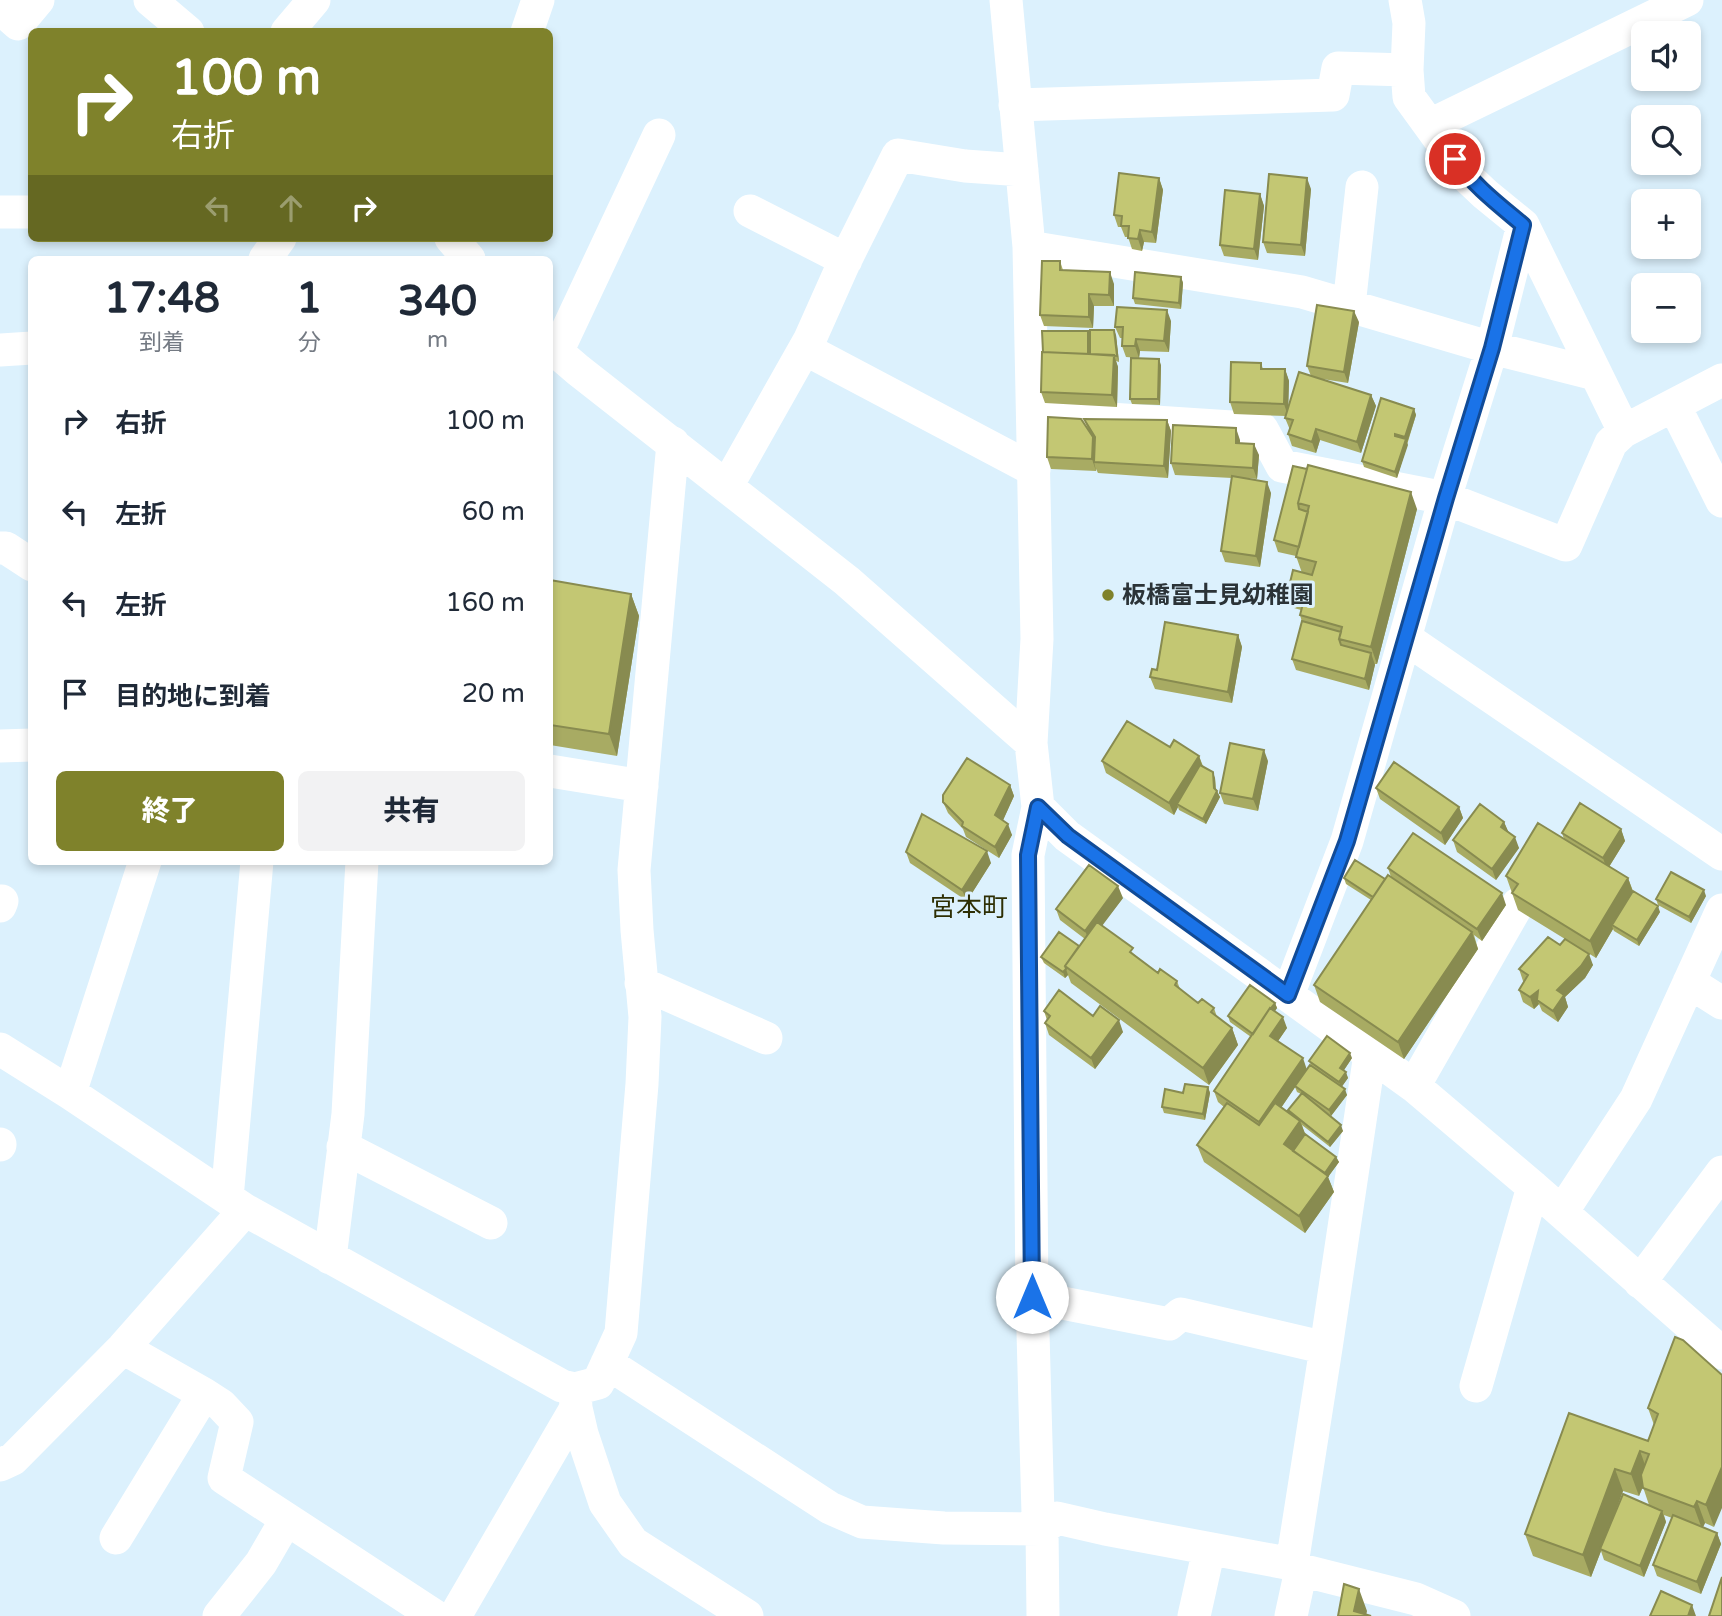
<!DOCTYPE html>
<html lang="ja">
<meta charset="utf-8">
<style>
:root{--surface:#fff;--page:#f2f2f3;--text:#1f2937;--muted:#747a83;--accent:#7f822b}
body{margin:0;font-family:"Varela Round","Noto Sans JP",sans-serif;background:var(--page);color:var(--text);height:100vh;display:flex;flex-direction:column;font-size:26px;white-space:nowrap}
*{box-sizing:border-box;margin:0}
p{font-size:23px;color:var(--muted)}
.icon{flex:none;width:38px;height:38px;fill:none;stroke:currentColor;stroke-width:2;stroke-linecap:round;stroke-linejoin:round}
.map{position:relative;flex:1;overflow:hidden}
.side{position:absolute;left:28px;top:256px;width:525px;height:609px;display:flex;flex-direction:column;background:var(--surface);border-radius:10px;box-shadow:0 4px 10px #0003}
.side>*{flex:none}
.banner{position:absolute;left:28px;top:28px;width:525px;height:214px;border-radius:10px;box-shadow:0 4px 10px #0003;background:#7f822b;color:#fff;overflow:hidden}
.tools{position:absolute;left:1631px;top:21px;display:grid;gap:14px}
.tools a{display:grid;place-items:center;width:70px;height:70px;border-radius:10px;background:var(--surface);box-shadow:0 4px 10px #0003;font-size:35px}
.pin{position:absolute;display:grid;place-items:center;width:60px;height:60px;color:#fff;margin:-30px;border:4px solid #fff;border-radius:50%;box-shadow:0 2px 7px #0007}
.me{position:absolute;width:77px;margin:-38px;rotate:0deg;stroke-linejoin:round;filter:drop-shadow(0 0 5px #0008)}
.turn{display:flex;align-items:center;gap:24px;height:147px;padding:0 28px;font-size:32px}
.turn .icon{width:91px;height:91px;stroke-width:2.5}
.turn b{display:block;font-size:49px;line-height:60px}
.lanes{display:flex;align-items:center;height:66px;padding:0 28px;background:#0003;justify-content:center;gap:35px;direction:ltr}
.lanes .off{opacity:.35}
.eta{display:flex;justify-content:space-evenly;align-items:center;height:119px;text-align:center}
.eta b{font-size:42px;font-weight:800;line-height:49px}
.button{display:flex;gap:14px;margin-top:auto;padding:14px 28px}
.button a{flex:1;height:80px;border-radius:10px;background:var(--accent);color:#fff;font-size:28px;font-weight:800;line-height:80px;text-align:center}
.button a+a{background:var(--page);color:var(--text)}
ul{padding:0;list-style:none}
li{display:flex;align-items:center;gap:21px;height:91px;padding:0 28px}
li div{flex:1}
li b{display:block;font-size:26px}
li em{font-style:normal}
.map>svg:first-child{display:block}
</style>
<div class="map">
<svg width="1722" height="1616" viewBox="0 0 1722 1616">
<rect width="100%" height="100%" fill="#dcf1fd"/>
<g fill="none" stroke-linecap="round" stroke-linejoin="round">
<!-- minor -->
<path stroke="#fff" stroke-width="33" d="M150 0 188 32
M1006 0 1029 247 1037 639 1031 743 1038 807 1028 855 1032 1297 1038 1514 1042 1529 1043 1616
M1405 0 1409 23 1407 70 1409 97 1467 177 1485 194 1523 225 1624 431
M0 8 18 24 38 0
M287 32 314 0
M527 32 538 0
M1015 105 1333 95 1338 68 1407 70
M1430 125 1687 0
M750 211 846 260
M0 212H32
M451 238 469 259
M1029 247 1302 292 1492 348 1595 374
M265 259 280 238
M1349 306 1362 187
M550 346 578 370 847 581 1031 743
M805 349 1034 470
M0 350 32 348
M557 352 659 135
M1674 405 1722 501
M1033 414 1262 429 1282 466 1445 498 1566 545 1611 443 1624 431 1722 380
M727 486 810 339 843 265 898 155 965 166 1022 170
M0 548H6L32 565
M1405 638 1722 854
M0 746 32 745
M550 771 642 786
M1038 807 1067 836 1414 1086 1533 1187 1722 1353
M0 906 2 901
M1689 982 1722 1003
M641 983 766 1038
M1288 995 1347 841 1445 498 1492 348 1523 225
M0 1049 70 1093 245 1210 562 1386 575 1389 598 1383 621 1333 642 1084 645 1017 637 930 634 870 673 443
M1414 1086 1518 904
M70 1093 145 861
M0 1144V1145
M343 1147 491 1223
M227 1198 257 861
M1562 1212 1636 1099 1722 910
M330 1258 348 1114 362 861
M1640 1282 1722 1172
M1032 1297 1169 1324 1181 1314 1326 1348 1370 1054
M123 1348 204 1394 221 1405 237 1422 224 1478 435 1616
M607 1363 830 1508 862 1522 944 1528 1042 1529 1057 1518 1105 1529 1292 1564 1301 1570 1416 1599 1454 1616
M1476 1386 1533 1187
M575 1389 576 1408 582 1434 605 1503 633 1543 747 1616
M0 1465 13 1459 123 1348 245 1210
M116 1538 204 1394
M1292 1564 1326 1348
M219 1616 261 1563 286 1520
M455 1616 576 1408
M1194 1616 1209 1549
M1291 1616 1301 1570"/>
</g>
<!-- wall -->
<path fill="#a8ab63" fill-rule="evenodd" d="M1159 178 1163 190 1156 243 1144 242 1142 251 1132 249 1128 237H1125L1121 227H1118L1114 215Z
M1311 189 1305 256 1267 253 1263 242Z
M1260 194 1264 206 1258 260 1224 256 1220 245Z
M1060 261 1063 270 1114 284V306H1094L1093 328 1044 326 1040 315Z
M1181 277 1183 283 1181 309 1135 304 1133 298Z
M1171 321 1169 352 1140 351 1139 358 1126 357 1122 346V338H1120L1115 327Z
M1359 322 1348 383 1316 378 1371 395 1376 406 1361 453 1320 440 1316 453 1292 446 1288 434 1290 430 1285 418 1286 416 1234 414 1230 402 1261 363 1263 369H1285L1289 381 1288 407 1311 376 1307 366Z
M1116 335 1119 362 1116 361 1118 367 1117 407 1045 403 1041 392 1090 336Z
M1161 365 1160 405 1132 404 1130 399Z
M1414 409 1416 415 1397 478 1364 467 1362 461Z
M1084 419 1167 420 1171 431 1168 478 1098 473 1096 469V471L1051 469 1047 457 1088 429Z
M1240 440V443L1259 455 1257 479 1245 478 1271 493 1260 567 1225 562 1221 551 1232 478 1175 475 1171 463Z
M1293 466 1417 509 1377 664H1375L1369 690 1296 670 1292 659 1302 622 1300 615 1301 610 1294 608 1288 591 1302 573 1296 556 1278 552 1274 540Z
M550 580 631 594 639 616 617 756 550 745Z
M1238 635 1242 647 1232 703 1155 689 1150 677Z
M1199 756 1203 766 1215 778 1216 790 1220 797 1206 824 1179 810 1178 807 1174 815 1106 773 1102 761Z
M1268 761 1258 811 1224 804 1220 793Z
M1010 785 1014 796 1003 820 1012 835 999 858 966 837 963 829 948 813 943 802Z
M1376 788 1459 807 1463 818 1445 845 1380 799Z
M1504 822 1508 832 1519 848 1496 880 1457 852 1453 840Z
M1621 829 1625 841 1609 867 1628 878 1633 891 1660 912 1639 946 1614 931 1613 929 1596 958 1580 948 1593 965 1585 978 1565 997 1568 1007 1558 1022 1542 1011 1539 1004 1534 1009 1523 1002 1519 990 1524 982 1523 981 1519 969 1560 945 1565 939 1518 910 1506 876 1564 839 1562 833Z
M906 852 991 863 967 901 910 863Z
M1388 868 1506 905 1482 941 1474 935 1478 949 1404 1059 1320 1002 1314 985 1371 900 1346 884 1344 878 1385 879 1391 877Z
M1706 896 1691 923 1658 905 1656 899Z
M1123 898 1102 925 1136 956 1158 973 1177 981 1180 989 1198 1003 1214 1008 1217 1017 1232 1028 1238 1045 1209 1085 1071 983 1068 975 1065 978 1044 963 1041 957 1079 946 1085 939 1060 920 1056 909Z
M1275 1003 1277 1008 1275 1011 1287 1028 1278 1041 1307 1070 1311 1065 1309 1061 1352 1058 1344 1070 1348 1078 1341 1087 1347 1095 1331 1116 1319 1107 1343 1131 1330 1147 1302 1125 1305 1135 1336 1157 1339 1162 1328 1177 1334 1192 1305 1233 1204 1162 1197 1145 1224 1107 1218 1102 1214 1091 1251 1037 1230 1022 1228 1016ZM1295 1087 1297 1092 1301 1094 1288 1110 1289 1113 1281 1108Z
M1044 1011 1093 1016 1123 1032 1095 1069 1049 1035 1045 1023 1047 1020Z
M1208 1087 1210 1093 1205 1120 1164 1113 1162 1107 1183 1093Z
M1675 1337 1714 1527 1705 1523 1703 1527 1717 1533 1721 1544 1701 1594 1657 1576 1653 1565 1672 1518 1664 1515 1666 1522 1644 1577 1604 1560 1601 1551 1591 1577 1533 1556 1525 1534 1648 1441 1654 1425 1648 1408ZM1643 1487 1649 1505 1616 1510 1623 1491 1639 1496Z"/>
<!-- shaded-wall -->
<path fill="#888b50" d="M1159 178 1163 190 1156 243 1152 232Z
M1307 178 1311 189 1305 256 1301 245Z
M1260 194 1264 206 1258 260 1254 249Z
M1140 230 1144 242 1142 251 1138 239Z
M1110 272 1114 284V306L1109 295Z
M1181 277 1183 283 1181 309 1179 303Z
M1089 294 1094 306 1093 328 1089 317Z
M1167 310 1171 321 1169 352 1164 341Z
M1354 311 1359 322 1348 383 1344 372Z
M1114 330 1116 335 1119 362 1117 356Z
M1088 331 1090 336V361L1088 356Z
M1136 339 1140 351 1139 358 1135 346Z
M1114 355 1118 367 1117 407 1112 395Z
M1159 359 1161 365 1160 405 1158 399Z
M1285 369 1289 381 1288 416 1284 404Z
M1371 395 1376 406 1361 453 1357 442Z
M1414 409 1416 415 1407 443 1405 437Z
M1167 420 1171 431 1168 478 1164 466Z
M1236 428 1240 440V454L1236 443Z
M1316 429 1320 440 1316 453 1312 442Z
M1093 437 1097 448 1094 462 1096 471 1092 459Z
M1406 439 1408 445 1397 478 1395 472Z
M1254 444 1259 455 1257 479 1253 468Z
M1267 482 1271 493 1260 567 1256 556Z
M1411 492 1417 509 1377 664 1371 647Z
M631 594 639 616 617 756 609 734Z
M1238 635 1242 647 1232 703 1228 692Z
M1371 653 1375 665 1369 690 1365 679Z
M1264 750 1268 761 1258 811 1253 799Z
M1199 756 1203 768 1177 804 1178 807 1174 815 1169 803Z
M1213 772 1215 778 1216 794 1217 791 1220 797 1206 824 1203 819 1214 788Z
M1010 785 1014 796 1000 827 995 815Z
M1459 807 1463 818 1445 845 1441 833Z
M1504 822 1509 833 1501 827Z
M1008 824 1012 835 999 858 995 847Z
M1621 829 1625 841 1607 870 1603 858Z
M1515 837 1519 848 1496 880 1492 869Z
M987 851 991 863 967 901 962 890Z
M1628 878 1634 895 1612 925 1613 929 1596 958 1590 941Z
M1118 886 1123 898 1090 942 1085 931Z
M1704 890 1706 896 1691 923 1689 917Z
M1502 893 1506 905 1482 941 1477 929Z
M1658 906 1660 912 1639 946 1637 940Z
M1472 932 1478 949 1404 1059 1398 1042Z
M1589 954 1593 965 1585 978 1565 997 1568 1007 1558 1022 1553 1011 1557 990Z
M1066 969 1068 975 1065 978 1063 972Z
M1538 991 1537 1000 1539 1004 1534 1009 1530 997Z
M1275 1003 1277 1008 1255 1040 1253 1034Z
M1283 1017 1287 1028 1274 1047 1270 1036Z
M1119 1020 1123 1032 1095 1069 1091 1058Z
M1232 1028 1238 1045 1209 1085 1203 1068Z
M1350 1053 1352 1058 1342 1073 1340 1068Z
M1303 1058 1307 1070 1263 1134 1259 1122Z
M1346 1072 1348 1078 1341 1088 1339 1082Z
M1208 1087 1210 1093 1205 1120 1203 1114Z
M1345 1089 1347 1095 1331 1116 1329 1110Z
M1300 1121 1307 1138 1293 1157 1284 1144Z
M1341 1125 1343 1131 1330 1147 1328 1142Z
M1336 1157 1339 1162 1328 1177 1334 1192 1305 1233 1299 1216 1322 1177Z
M1640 1451 1648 1473 1639 1496 1631 1474Z
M1722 1467V1508L1714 1527 1706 1505Z
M1615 1469 1623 1491 1601 1550 1600 1549 1601 1551 1591 1577 1583 1555Z
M1697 1501 1705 1523 1702 1529 1694 1507Z
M1662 1511 1666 1522 1644 1577 1640 1566Z
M1717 1533 1721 1544 1701 1594 1697 1582Z
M1359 1589 1367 1611 1366 1616 1354 1611Z
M1692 1605 1696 1616H1688Z"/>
<!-- building -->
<path fill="#c3c773" stroke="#888b50" stroke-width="2" d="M1119 173 1159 178 1152 232 1140 230 1138 239 1128 238 1129 226H1121L1122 216 1114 215Z
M1269 174 1307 178 1301 245 1263 242Z
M1225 190 1260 194 1254 249 1220 245Z
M1042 261H1060V270L1110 272 1109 295 1089 294V317L1040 315Z
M1135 272 1181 277 1179 303 1133 298Z
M1317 305 1354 311 1344 372 1307 366Z
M1117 307 1167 310 1164 341 1136 339 1135 346H1122L1123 327H1115Z
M1090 330H1114L1117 356 1090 354Z
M1042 331H1088V354L1043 352Z
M1042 352 1114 355 1112 395 1041 392Z
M1131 358 1159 359 1158 399H1130Z
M1231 362 1261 363V369H1285L1284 404 1230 402Z
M1299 372 1371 395 1357 442 1316 429 1312 442 1288 434 1293 420 1285 418Z
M1381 398 1414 409 1405 437 1395 434V436L1406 439 1395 472 1362 461Z
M1048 417 1081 419 1093 437 1092 459 1047 457Z
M1084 419 1167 420 1164 466 1094 462 1095 437Z
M1173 425 1236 428V443L1254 444 1253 468 1171 463Z
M1308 465 1411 492 1371 647 1339 639 1342 627 1300 615 1305 596 1288 591 1293 570 1312 575 1316 562 1296 557 1309 506 1298 503Z
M1293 466 1307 469 1298 503 1299 509 1308 512 1299 547 1274 540Z
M1232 476 1267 482 1256 556 1221 551Z
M550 580 631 594 609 734 550 725Z
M1302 621 1341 632 1339 639 1341 645 1371 653 1365 679 1292 659Z
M1165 622 1238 635 1228 692 1150 677 1152 669 1157 670Z
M1127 721 1170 747 1174 740 1199 756 1169 803 1102 761Z
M1230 743 1264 750 1253 799 1220 793Z
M967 758 1010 785 995 815 1008 824 995 847 962 826 963 822 943 802V795Z
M1394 762 1459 807 1441 833 1376 788Z
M1200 765 1213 772 1214 788 1217 791 1203 819 1177 804Z
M1580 803 1621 829 1603 858 1562 833Z
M1480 804 1504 822 1501 827 1515 837 1492 869 1453 840Z
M922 814 987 851 962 890 906 852Z
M1538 823 1628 878 1590 941 1512 893 1518 884 1506 876Z
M1413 833 1502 893 1477 929 1388 868Z
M1355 860 1385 879 1373 897 1344 878Z
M1089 865 1118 886 1085 931 1056 909Z
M1671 872 1704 890 1689 917 1656 899Z
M1388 875 1472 932 1398 1042 1314 985Z
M1633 891 1658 906 1637 940 1612 925Z
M1097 922 1133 948 1130 952 1158 973 1160 969 1177 981 1175 985 1198 1003 1202 999 1214 1008 1211 1012 1232 1028 1203 1068 1065 966Z
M1059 932 1079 946 1065 966 1066 969 1063 972 1041 957Z
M1548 937 1560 945 1565 939 1589 954 1581 966 1557 990 1564 995 1553 1011 1537 1000 1538 991 1530 997 1519 990 1528 975 1519 969Z
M1250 985 1275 1003 1271 1008H1270L1253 1034 1228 1016Z
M1059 990 1093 1016 1100 1006 1119 1020 1091 1058 1045 1023 1050 1016 1044 1011Z
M1270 1008 1283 1017 1270 1036 1303 1058 1259 1122 1214 1091Z
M1327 1036 1350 1053 1340 1068 1346 1072 1339 1082 1309 1061Z
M1310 1065 1345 1089 1329 1110 1295 1086Z
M1185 1084 1208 1087 1203 1114 1162 1107 1165 1089 1183 1093Z
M1302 1093 1341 1125 1328 1142 1288 1110Z
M1227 1103 1259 1125 1275 1103 1300 1121 1284 1144 1328 1176 1299 1216 1197 1145Z
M1305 1134 1336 1157 1325 1173 1293 1151Z
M1675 1337 1683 1340 1722 1375V1467L1706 1505 1697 1501 1694 1507 1643 1488 1641 1475 1649 1454 1640 1451 1631 1474 1615 1469 1583 1555 1525 1534 1569 1413 1648 1441 1658 1414 1648 1408Z
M1623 1494 1662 1511 1640 1566 1600 1549Z
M1673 1515 1717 1533 1697 1582 1653 1565Z
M1722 1577V1616H1709Z
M1344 1584 1359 1589 1354 1611 1371 1616H1338Z
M1661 1591 1692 1605 1688 1616H1650Z"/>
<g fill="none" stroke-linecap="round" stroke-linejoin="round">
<!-- route casing -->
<g stroke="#114b97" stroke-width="18">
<path id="route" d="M1032 1297 1028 855 1038 807 1068 836 1288 995 1347 841 1446 498 1492 348 1523 225C1498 204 1474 186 1455 159"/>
</g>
<!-- route -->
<use href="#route" stroke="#1a73e8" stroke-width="12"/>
</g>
<!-- markers -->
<circle fill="#7f822b" stroke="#dcf1fd" stroke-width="2.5" cx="1108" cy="595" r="7"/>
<g text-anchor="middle" stroke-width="6" stroke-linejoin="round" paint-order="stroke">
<!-- poi labels -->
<g font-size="24" font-weight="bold" fill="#2b3337" stroke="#dcf1fd" text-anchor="start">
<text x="1122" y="603">板橋富士見幼稚園</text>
</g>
<!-- neighbourhood labels -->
<g font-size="26" fill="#2e2f04" stroke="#dcf1fd">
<text x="969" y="916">宮本町</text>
</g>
</g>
</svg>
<div class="tools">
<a><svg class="icon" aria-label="sound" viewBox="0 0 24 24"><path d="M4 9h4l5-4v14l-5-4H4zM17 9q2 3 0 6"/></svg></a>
<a><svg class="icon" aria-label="search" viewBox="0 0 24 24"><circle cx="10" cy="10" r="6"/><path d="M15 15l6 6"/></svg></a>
<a>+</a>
<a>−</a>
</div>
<div class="pin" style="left:1455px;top:159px;background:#d93025"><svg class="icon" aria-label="arrive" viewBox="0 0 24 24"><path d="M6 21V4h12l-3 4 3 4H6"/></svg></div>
<svg class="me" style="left:1032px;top:1297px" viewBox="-20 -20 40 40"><circle r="19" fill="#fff"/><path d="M0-13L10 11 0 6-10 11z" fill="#1a73e8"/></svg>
<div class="banner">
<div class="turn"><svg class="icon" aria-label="right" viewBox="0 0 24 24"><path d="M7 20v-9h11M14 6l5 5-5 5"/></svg><div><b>100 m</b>右折</div></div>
<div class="lanes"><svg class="icon off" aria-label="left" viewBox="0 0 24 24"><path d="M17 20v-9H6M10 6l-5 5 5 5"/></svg><svg class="icon off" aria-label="ahead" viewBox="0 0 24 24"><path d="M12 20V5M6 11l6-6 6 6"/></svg><svg class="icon" aria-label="right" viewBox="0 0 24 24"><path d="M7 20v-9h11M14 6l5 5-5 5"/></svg></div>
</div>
<section class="side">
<div class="eta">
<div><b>17:48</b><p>到着</p></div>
<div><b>1</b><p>分</p></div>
<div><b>340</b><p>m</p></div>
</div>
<ul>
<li><svg class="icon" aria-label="right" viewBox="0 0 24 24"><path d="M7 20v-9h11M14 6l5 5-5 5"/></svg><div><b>右折</b></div><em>100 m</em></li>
<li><svg class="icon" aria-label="left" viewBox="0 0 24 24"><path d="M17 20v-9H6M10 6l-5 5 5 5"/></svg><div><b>左折</b></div><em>60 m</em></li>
<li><svg class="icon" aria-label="left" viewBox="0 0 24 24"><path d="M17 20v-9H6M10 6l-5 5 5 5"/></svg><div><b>左折</b></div><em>160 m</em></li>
<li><svg class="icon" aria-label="arrive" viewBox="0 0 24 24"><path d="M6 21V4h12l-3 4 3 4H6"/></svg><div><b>目的地に到着</b></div><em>20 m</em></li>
</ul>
<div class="button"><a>終了</a><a>共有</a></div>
</section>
</div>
